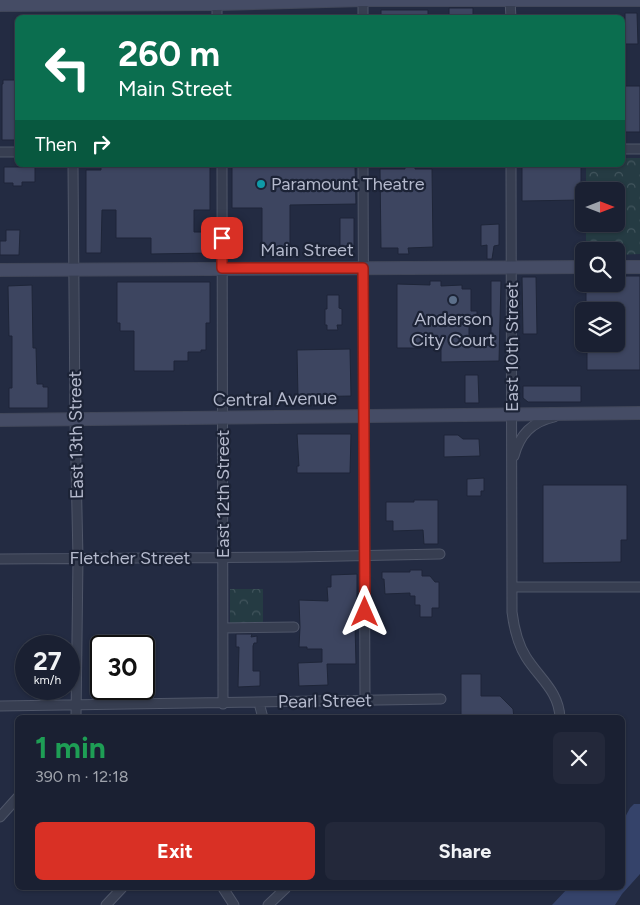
<!DOCTYPE html>
<meta charset="utf-8">
<style>
:root{--surface:#1a2032;--page:#23283a;--text:#f1f3f6;--muted:#9fa3ac;--line:#383e4d;--accent:#d93025}
body{margin:0;font-family:Figtree,sans-serif;background:var(--page);color:var(--text);height:100vh;display:flex;flex-direction:column;font-size:19px;white-space:nowrap}
*{box-sizing:border-box;margin:0}
p{font-size:16px;color:var(--muted)}
.icon{flex:none;width:28px;height:28px;fill:none;stroke:currentColor;stroke-width:2;stroke-linecap:round;stroke-linejoin:round}
.map{position:relative;flex:1;overflow:hidden}
.sheet{position:absolute;left:15px;top:715px;width:610px;height:175px;display:flex;flex-direction:column;background:var(--surface);border-radius:8px;box-shadow:0 1px 4px #0004,0 0 0 1px var(--line)}
.sheet>*{flex:none}
.banner{position:absolute;left:15px;top:15px;width:610px;height:152px;border-radius:8px;box-shadow:0 1px 4px #0004,0 0 0 1px var(--line);background:#0b6e4f;color:#fff;overflow:hidden}
.needle{width:32px;rotate:90deg}
.tools{position:absolute;left:575px;top:182px;display:grid;gap:10px}
.tools a{display:grid;place-items:center;width:50px;height:50px;border-radius:8px;background:var(--surface);box-shadow:0 1px 4px #0004,0 0 0 1px var(--line);font-size:25px}
.speed{position:absolute;left:15px;top:635px;display:flex;gap:10px;font-size:25px;font-weight:700;text-align:center}
.speed>*{display:grid;place-content:center;width:65px;height:65px;border-radius:50%;background:var(--surface);box-shadow:0 1px 4px #0004,0 0 0 1px var(--line);line-height:1}
.speed small{font-size:12px;font-weight:400}
.speed .limit{border:2px solid #111;border-radius:8px;background:#fff;color:#111}
.pin{position:absolute;display:grid;place-items:center;width:42px;height:42px;color:#fff;margin:-21px;border-radius:10px;box-shadow:0 2px 8px #0006}
.me{position:absolute;width:55px;margin:-28px;rotate:0deg;stroke-linejoin:round;filter:drop-shadow(0 0 4px #0008)}
.turn{display:flex;align-items:center;gap:18px;height:105px;padding:0 20px;font-size:22px}
.turn .icon{width:65px;height:65px;stroke-width:2.5}
.turn b{display:block;font-size:35px;line-height:42px}
.then{display:flex;align-items:center;height:48px;padding:0 20px;background:#0003;gap:10px;font-size:19px}
.round{display:grid;place-items:center;flex:none;width:52px;height:52px;border-radius:8px;background:var(--page)}
.summary{display:flex;align-items:center;justify-content:space-between;height:85px;padding:0 20px}
h1{font-size:30px;font-weight:700;line-height:38px;color:#1e9e55}
.cta{display:flex;gap:10px;margin-top:auto;padding:10px 20px}
.cta a{flex:1;height:58px;border-radius:8px;background:var(--accent);color:#fff;font-size:20px;font-weight:700;line-height:58px;text-align:center}
.cta a+a{background:var(--page);color:var(--text)}
.map>svg:first-child{display:block}
</style>
<div class="map">
<svg width="640" height="905" viewBox="0 0 640 905">
<defs>
<pattern id="park-crowns" width="20" height="18" patternUnits="userSpaceOnUse" patternTransform="scale(1.25)"><rect width="20" height="18" fill="#253b43"/><path d="M2 6a3 3 0 1 1 6 0M12 15a3 3 0 1 1 6 0" fill="none" stroke="#42555d"/></pattern>
</defs>
<rect width="100%" height="100%" fill="#232b42"/>
<!-- park -->
<path fill="url(#park-crowns)" d="M623 158H640V254L616 255V251H586V224H616V191H586V165H622Z
M230 589H263V624H230Z"/>
<!-- water -->
<path fill="#35436a" d="M634 804H640V874L622 894 615 905H552L568 888H622L623 821 630 808Z"/>
<!-- building -->
<path fill="#3d4560" stroke="#1e2538" d="M449 8H473V18H451V16H449Z
M381 10H428V18H381Z
M625 13H637L638 44H625Z
M3 80H18V140H2V84H3Z
M622 86H640V132H622Z
M232 165H355L356 204 290 205V253H262V208H232Z
M405 165H415V169H432L433 247 408 248 409 254H398V248H381L380 169H405Z
M522 165H581V200L522 201Z
M210 166V210H194V232H209V253L151 254V238H116V210H102L101 253H86V170H101V167Z
M4 167H35V182H22V186H13V183H4Z
M340 218H354V249H340Z
M499 224V245L494 246 492 259H487V245L481 246V225Z
M6 230H20L19 255H0V241H6Z
M616 276H640V370H587V344H616V311H595L596 305H586V284H616Z
M522 277H536L537 334H523Z
M430 281H441V286L462 285V289H471V311H477V322H469V346L491 345V281H501L499 361 441 362V343H421V348H397V284L430 285Z
M117 282H210V323H206V350H201V352H188V361H174V371H134V331H120V323H117Z
M32 285 33 348H36L37 384H43V387H48V408H9V388H12V336H9L8 286Z
M327 295H339V308L342 309V325H337L338 330H327V325H325V309H327Z
M350 349 351 396 298 397 297 350Z
M465 375H478L479 403H465Z
M523 386H581V402H528L523 398Z
M297 434H351L350 473H297V466H299Z
M444 435H458L463 439H479L480 456 444 457Z
M484 478V491H481V496H467V479Z
M543 485H627V540H621V562L543 563Z
M414 500H438V544H424L423 530 393 531V521H386V502H414Z
M410 570H422V576H430L435 582H439V608H432V617H420V605H415V596H410V593L385 594 384 579H382V572H410Z
M357 574V625H355L356 664H327L328 685 299 686 298 663 322 662V649H307V647H299L300 627 299 600 328 601 327 587H331V575Z
M236 634H252L251 637 257 636V643H254L253 646V671H260V686L238 687 239 647H236Z
M461 674H481V696H500L513 709 514 718H461Z"/>
<g fill="none" stroke-linecap="round" stroke-linejoin="round">
<!-- street casing -->
<g stroke="#4f5669" stroke-width="11">
<path id="street" d="M217 0V18
M363 0V18
M510 0 511 18
M622 149H640
M0 152H18
M73 165 75 420 78 558 76 718
M222 165 223 704
M363 165 365 700
M511 165 512 612C514 628 517 643 526 657 539 678 559 691 560 718
M514 456C520 434 532 422 554 417
M0 559 295 557 440 554
M512 587H640
M223 628 294 627
M259 703 263 718
M0 706 441 699
M0 817 18 797
M223 888 234 905
M106 905 122 888
M268 905 286 888"/>
</g>
<!-- secondary casing -->
<g stroke="#41475a" stroke-width="14">
<path id="secondary" d="M0 5 217 4 363 0H640
M616 267H640
M0 270 584 267
M0 420 640 413"/>
</g>
<!-- street -->
<use href="#street" stroke="#373e51" stroke-width="9"/>
<!-- secondary -->
<use href="#secondary" stroke="#454c65" stroke-width="12"/>
</g>
<g fill="none" stroke-linecap="round" stroke-linejoin="round">
<!-- route casing -->
<g stroke="#8d1f18" stroke-width="12">
<path id="route" d="M222 238V268H363L365 612"/>
</g>
<!-- route -->
<use href="#route" stroke="#d93025" stroke-width="9"/>
</g>
<!-- markers -->
<circle fill="#0f9aa8" stroke="#1c2336" stroke-width="2" cx="261" cy="184" r="5"/>
<circle fill="#5c6f8a" stroke="#1c2336" stroke-width="2" cx="453" cy="300" r="5"/>
<g text-anchor="middle" stroke-width="4.5" stroke-linejoin="round" paint-order="stroke">
<!-- poi labels -->
<g font-size="18" fill="#b4b9cc" stroke="#1c2336" text-anchor="start">
<text x="271" y="190">Paramount Theatre</text>
<text x="453" y="325" text-anchor="middle">Anderson<tspan x="453" dy="21">City Court</tspan></text>
</g>
<!-- street labels -->
<g font-size="18" fill="#b4b9cc" stroke="#1c2336">
<text x="307" y="256">Main Street</text>
<text transform="translate(512 347) rotate(-90)" y="6">East 10th Street</text>
<text transform="translate(275 399) rotate(-1)" y="6">Central Avenue</text>
<text transform="translate(76 435) rotate(-91)" y="6">East 13th Street</text>
<text transform="translate(223 494) rotate(-90)" y="6">East 12th Street</text>
<text x="130" y="564">Fletcher Street</text>
<text transform="translate(325 701) rotate(-1)" y="6">Pearl Street</text>
</g>
</g>
</svg>
<div class="tools">
<a><svg class="needle" viewBox="-14 -14 28 28"><path d="M0-13l5 13h-10z" fill="#e53935"/><path d="M0 13l5-13h-10z" fill="#9fa3ac"/></svg></a>
<a><svg class="icon" aria-label="search" viewBox="0 0 24 24"><circle cx="10" cy="10" r="6"/><path d="M15 15l6 6"/></svg></a>
<a><svg class="icon" aria-label="layers" viewBox="0 0 24 24"><path d="M12 4l9 5-9 5-9-5zM3 14l9 5 9-5"/></svg></a>
</div>
<div class="speed"><div>27<small>km/h</small></div><div class="limit">30</div></div>
<div class="pin" style="left:222px;top:238px;background:#d93025"><svg class="icon" aria-label="arrive" viewBox="0 0 24 24"><path d="M6 21V4h12l-3 4 3 4H6"/></svg></div>
<svg class="me" style="left:365px;top:612px" viewBox="-20 -20 40 40"><path d="M0-17L14 15 0 8-14 15z" fill="#d93025" stroke="#fff" stroke-width="4"/></svg>
<div class="banner">
<div class="turn"><svg class="icon" aria-label="left" viewBox="0 0 24 24"><path d="M17 20v-9H6M10 6l-5 5 5 5"/></svg><div><b>260 m</b>Main Street</div></div>
<div class="then">Then<svg class="icon" aria-label="right" viewBox="0 0 24 24"><path d="M7 20v-9h11M14 6l5 5-5 5"/></svg></div>
</div>
<section class="sheet">
<div class="summary"><div><h1>1 min</h1><p>390 m · 12:18</p></div><a class="round"><svg class="icon" aria-label="close" viewBox="0 0 24 24"><path d="M6 6l12 12M18 6L6 18"/></svg></a></div>
<div class="cta"><a>Exit</a><a>Share</a></div>
</section>
</div>
